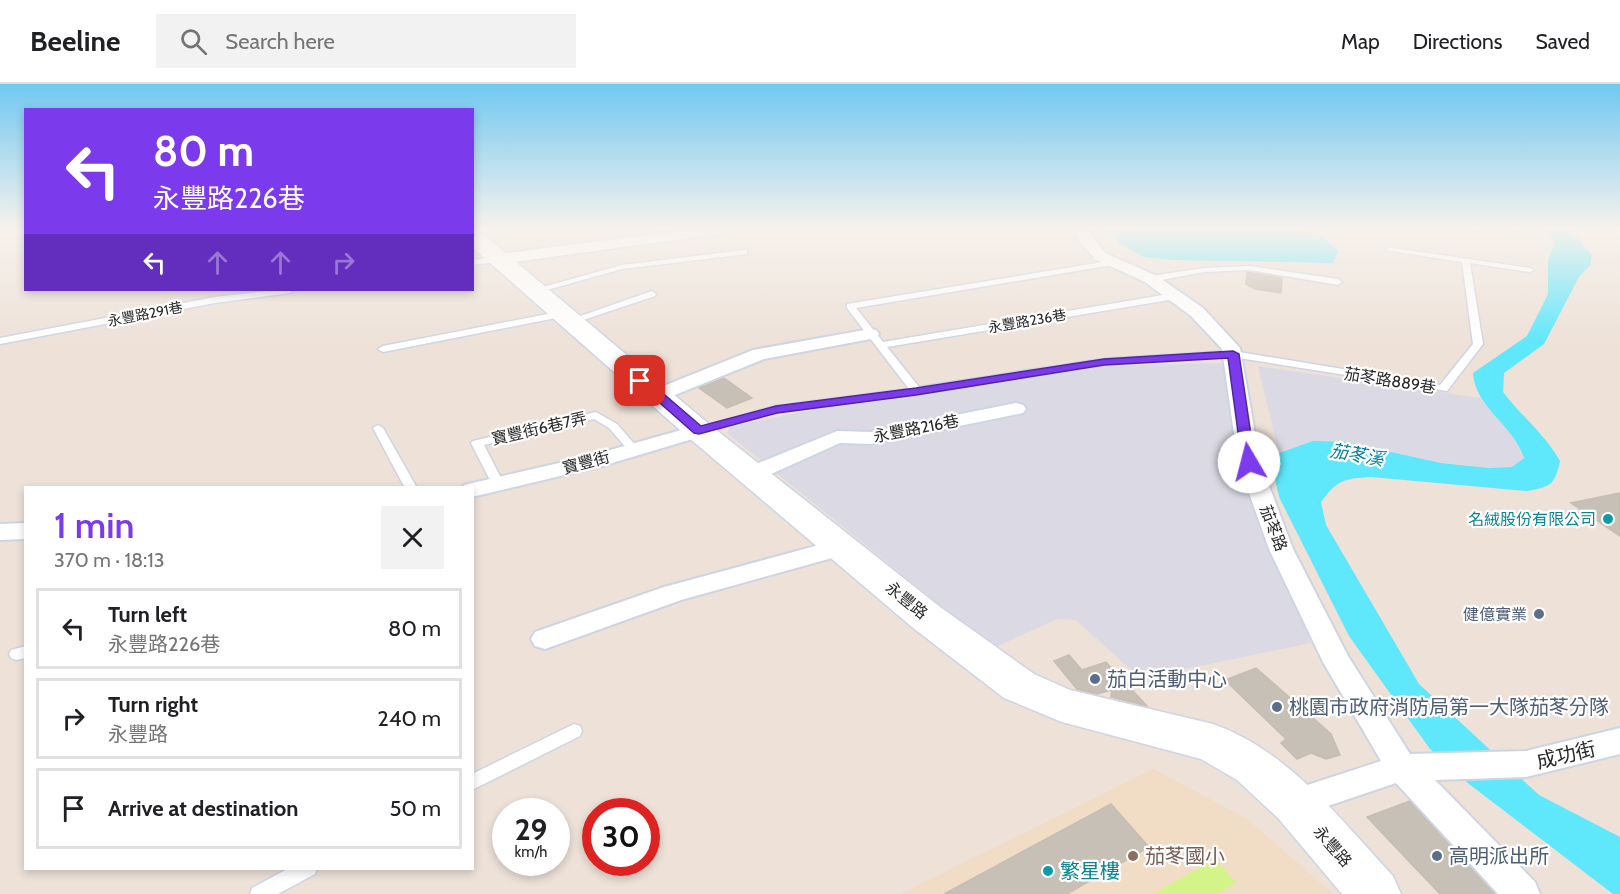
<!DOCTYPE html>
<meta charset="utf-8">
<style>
:root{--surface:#fff;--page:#f2f2f2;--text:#202124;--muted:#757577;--line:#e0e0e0;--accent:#7c3aed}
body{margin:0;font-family:Cabin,"Noto Sans TC",sans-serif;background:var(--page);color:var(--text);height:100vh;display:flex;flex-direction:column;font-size:22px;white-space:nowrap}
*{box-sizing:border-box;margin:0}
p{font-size:20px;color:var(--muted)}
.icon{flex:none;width:33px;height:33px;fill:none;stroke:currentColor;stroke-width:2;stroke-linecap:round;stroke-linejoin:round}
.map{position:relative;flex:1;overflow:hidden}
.sheet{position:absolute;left:24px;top:402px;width:450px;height:384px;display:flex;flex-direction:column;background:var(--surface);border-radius:0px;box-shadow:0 3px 9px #0003}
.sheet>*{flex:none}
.banner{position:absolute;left:24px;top:24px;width:450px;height:183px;border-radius:0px;box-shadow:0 3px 9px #0003;background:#7c3aed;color:#fff;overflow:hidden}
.speed{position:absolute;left:492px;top:714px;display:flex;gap:12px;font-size:30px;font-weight:700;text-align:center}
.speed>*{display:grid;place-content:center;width:78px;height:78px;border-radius:50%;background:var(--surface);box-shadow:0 3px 9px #0003;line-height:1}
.speed small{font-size:15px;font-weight:400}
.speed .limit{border:9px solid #d22;background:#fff;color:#111}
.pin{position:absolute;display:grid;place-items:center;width:51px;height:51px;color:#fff;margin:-26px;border-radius:12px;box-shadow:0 3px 9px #0006}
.me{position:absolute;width:66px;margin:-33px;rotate:352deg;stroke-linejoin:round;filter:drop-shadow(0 0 4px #0008)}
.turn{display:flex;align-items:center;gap:21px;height:126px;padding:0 30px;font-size:27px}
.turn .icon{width:78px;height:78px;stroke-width:2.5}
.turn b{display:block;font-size:42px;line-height:51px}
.lanes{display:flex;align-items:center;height:57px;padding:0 30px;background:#0003;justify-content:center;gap:30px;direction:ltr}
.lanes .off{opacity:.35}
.round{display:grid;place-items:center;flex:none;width:63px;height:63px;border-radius:0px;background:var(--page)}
.summary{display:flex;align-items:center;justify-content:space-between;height:102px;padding:0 30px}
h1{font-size:36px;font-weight:600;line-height:45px;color:var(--accent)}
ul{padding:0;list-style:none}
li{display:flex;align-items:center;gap:18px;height:81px;margin:0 12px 9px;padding:0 18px;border:3px solid var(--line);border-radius:0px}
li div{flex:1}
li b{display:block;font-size:22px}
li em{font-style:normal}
header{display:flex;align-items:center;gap:36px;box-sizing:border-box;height:84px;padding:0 30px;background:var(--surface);border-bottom:2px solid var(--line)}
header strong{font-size:28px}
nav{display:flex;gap:33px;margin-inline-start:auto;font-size:21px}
.search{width:420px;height:54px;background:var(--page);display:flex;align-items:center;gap:15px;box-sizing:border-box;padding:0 21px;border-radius:0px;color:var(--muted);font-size:22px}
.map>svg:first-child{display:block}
</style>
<header>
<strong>Beeline</strong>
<div class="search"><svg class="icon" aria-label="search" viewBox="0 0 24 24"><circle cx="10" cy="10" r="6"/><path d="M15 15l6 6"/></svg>Search here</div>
<nav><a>Map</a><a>Directions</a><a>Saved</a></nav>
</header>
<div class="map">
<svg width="1620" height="810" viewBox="0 0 1620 810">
<rect width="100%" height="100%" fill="#ede1d8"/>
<!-- industrial -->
<path fill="#dbdae4" d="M1220 279 1229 284 1265 448 1311 559 1171 588 1131 586 1076 536 1057 535 998 562 957 535 727 349 730 342 1028 284Z
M1258 282 1480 314 1519 359 1524 374 1512 383 1489 384 1297 362 1279 369Z"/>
<!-- education -->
<path fill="#f1ddc5" d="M1153 685 1246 734 1333 810H901Z"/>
<!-- pitch -->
<path fill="#d4f388" d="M1215 775 1236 799 1217 810H1153Z"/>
<!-- water -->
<path fill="#5fe7fb" d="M1109 146H1290L1320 151 1338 167 1333 179 1172 176 1144 173 1120 160 1107 147Z
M1545 146H1570L1592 171 1590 181 1579 193 1544 260 1504 289 1503 308C1521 332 1546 351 1560 377 1555 401 1550 403 1527 407L1371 393C1344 395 1338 395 1321 418L1326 441 1419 600 1539 711 1620 753V810H1613L1469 700 1430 665 1349 552 1280 415C1275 399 1272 385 1279 369L1313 357 1345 358 1441 379 1489 384 1512 383 1524 374C1514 341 1475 324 1473 289L1527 252 1548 210V175L1555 158Z"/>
<!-- building -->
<path fill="#c7c0b7" stroke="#c8bdb2" stroke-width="1.5" d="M1247 188 1282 194 1281 209 1255 205 1246 200Z
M724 294 752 314 727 324 699 304Z
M1620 409V452L1571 419Z
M1069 571 1082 586 1106 578 1147 622 1111 613 1112 606 1097 610 1077 605 1054 577Z
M1256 584 1331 650 1340 671 1326 675 1311 669 1297 675 1281 659 1286 655 1225 596Z
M1410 717 1495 810H1440L1367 733Z
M1111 720 1149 763 1067 810H944Z"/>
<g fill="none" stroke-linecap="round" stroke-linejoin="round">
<!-- lane casing -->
<g stroke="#cdd5e3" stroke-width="3">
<path id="lane" d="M1478 146H1504L1517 149 1513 151 1482 148Z
M1387 163 1530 184 1534 186 1530 188 1470 179 1483 260 1447 307 1233 273 1104 281 916 310 777 328 699 350 693 347 695 345 776 322 909 305 847 224V220L1115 176 1119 178 1118 180 856 224 883 258 1175 209 1179 212 1175 215 887 263 919 303 1104 275 1233 267 1440 301 1473 260 1462 178 1390 167H1387Z
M744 166H747V170L622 185 536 209 532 206 622 181Z
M499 173H502V177L472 181V176Z
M1250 182 1338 195 1342 198 1338 201 1250 186 1204 188 1151 198 1147 195 1151 192 1204 184Z
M274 206H294L290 209 215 219 0 260V254L215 213Z
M652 207 656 210 655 212 574 239H568L566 237Z
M563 227 568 230 566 232 383 268 378 265 383 262Z
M596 328 617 340 637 363 639 365 637 367H629L609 344 594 335 484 361 504 400 498 404 492 400 471 359 473 357Z
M378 341 383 344 417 404H405L373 344Z
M26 562V574L16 576 11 574 9 570 11 566Z
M574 640 580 642 582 647 580 652 472 706V690Z
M289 784H317L315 790 278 810H250L252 804Z"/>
</g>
<!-- street casing -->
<g stroke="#cdd5e3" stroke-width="4">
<path id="street" d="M687 146H725L718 150 499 180 491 175 499 170Z
M1074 146H1088L1105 169 1157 192 1203 224 1240 264 1260 378 1293 465 1348 572 1410 670 1526 667 1620 644V670L1526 693 1435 696 1535 798 1540 810H1498L1396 699 1295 733 1283 729 1279 719 1283 709 1381 677 1323 578 1269 465 1238 378 1222 265 1191 232 1145 198 1095 175 1081 159Z
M870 245 876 246 879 250 876 254 764 275 665 315H651L648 311 651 307 753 266Z
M1016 319 1023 321 1026 325 1023 329 871 360 840 359 760 395 752 397 744 395 741 390 744 385 837 347 871 348Z
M699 341 706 343 709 347 706 351 602 382 472 413V404H462L464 401 589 372Z
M26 439V455L0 456V440Z
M841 455 850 457 853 463 850 469 681 516 545 565 535 562 531 555 535 548 664 503Z"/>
</g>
<!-- secondary casing -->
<g stroke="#cdd5e3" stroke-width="3">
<path id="secondary" d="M472 146 479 147 710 341 940 523 1034 590 1070 606 1213 640C1289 667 1340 735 1393 792L1401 810H1342L1278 734 1237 696 1201 675 1062 638 1004 614 912 543 688 353 472 163Z"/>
</g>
<!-- lane -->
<use href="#lane" fill="#fff" fill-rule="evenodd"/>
<!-- street -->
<use href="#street" fill="#fff" fill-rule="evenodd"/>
<!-- secondary -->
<use href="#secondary" fill="#fff" fill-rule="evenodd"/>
</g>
<!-- sky -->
<linearGradient id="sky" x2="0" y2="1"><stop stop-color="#71c8f0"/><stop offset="0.56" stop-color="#f7f2ed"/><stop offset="1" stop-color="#f7f2ed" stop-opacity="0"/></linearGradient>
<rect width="1620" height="259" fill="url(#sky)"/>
<!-- route -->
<path fill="#7c3aed" stroke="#51269a" stroke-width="1.5" d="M1233 267 1239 270 1255 378 1249 382 1242 378 1228 274 1104 281 916 311 777 329 699 350 694 349 635 297 640 293 645 294 701 342 776 322 916 304 1104 275Z"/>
<!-- markers -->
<g fill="#0f9aa8" stroke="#fff" stroke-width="2">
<circle cx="1608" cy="435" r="6"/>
<circle cx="1048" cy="787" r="6"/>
</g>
<g fill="#5c6f8a" stroke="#fff" stroke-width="2">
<circle cx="1539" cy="530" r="6"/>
<circle cx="1095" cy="595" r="6"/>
<circle cx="1277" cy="623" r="6"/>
<circle cx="1437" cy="772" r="6"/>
</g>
<circle fill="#8d6e63" stroke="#fff" stroke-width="2" cx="1133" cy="772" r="6"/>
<g text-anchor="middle" stroke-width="4.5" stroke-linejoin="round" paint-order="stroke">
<!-- far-street labels -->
<g font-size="14" fill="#282828" stroke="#fff">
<text transform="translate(145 230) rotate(-11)" y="5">永豐路291巷</text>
<text transform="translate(1027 237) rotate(-10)" y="5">永豐路236巷</text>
</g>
<!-- street labels -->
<g font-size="16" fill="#282828" stroke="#fff">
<text transform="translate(1390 296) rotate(9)" y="6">茄苳路889巷</text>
<text transform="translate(539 344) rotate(-13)" y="6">寶豐街6巷7弄</text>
<text transform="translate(916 344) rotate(-11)" y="6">永豐路216巷</text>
<text transform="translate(586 378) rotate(-15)" y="6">寶豐街</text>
<text transform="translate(1274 444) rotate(69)" y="6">茄苳路</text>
<text transform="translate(907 516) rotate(39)" y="6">永豐路</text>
<text transform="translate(1333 762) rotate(49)" y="6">永豐路</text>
</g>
<!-- culture labels -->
<g font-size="16" fill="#0d838f" stroke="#fff" text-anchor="end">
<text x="1596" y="441">名絨股份有限公司</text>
</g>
<!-- service labels -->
<g font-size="16" fill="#4e5e75" stroke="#fff" text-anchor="end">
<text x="1527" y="536">健億實業</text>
</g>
<!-- water labels -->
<g font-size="18" font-style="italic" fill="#017c9e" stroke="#fff">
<text transform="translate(1357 371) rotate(10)" y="6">茄苳溪</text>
</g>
<!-- near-service labels -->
<g font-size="20" fill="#4e5e75" stroke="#fff" text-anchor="start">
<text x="1107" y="602">茄白活動中心</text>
<text x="1289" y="630">桃園市政府消防局第一大隊茄苳分隊</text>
<text x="1449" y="779">高明派出所</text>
</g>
<!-- near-street labels -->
<g font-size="20" fill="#282828" stroke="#fff">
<text transform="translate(1566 671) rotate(-13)" y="7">成功街</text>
</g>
<!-- near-education labels -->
<g font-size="20" fill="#785e54" stroke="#fff" text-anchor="start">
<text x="1145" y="779">茄苳國小</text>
</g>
<!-- near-culture labels -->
<g font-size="20" fill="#0d838f" stroke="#fff" text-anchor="start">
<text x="1060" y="794">繁星樓</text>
</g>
</g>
</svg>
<div class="speed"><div>29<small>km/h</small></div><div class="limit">30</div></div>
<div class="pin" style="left:640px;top:297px;background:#d93025"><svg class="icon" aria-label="arrive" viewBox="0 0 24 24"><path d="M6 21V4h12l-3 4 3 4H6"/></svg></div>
<svg class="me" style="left:1249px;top:378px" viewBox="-20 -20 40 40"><circle r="19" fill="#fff"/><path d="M0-13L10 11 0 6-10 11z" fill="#7c3aed"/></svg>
<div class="banner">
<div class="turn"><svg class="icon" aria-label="left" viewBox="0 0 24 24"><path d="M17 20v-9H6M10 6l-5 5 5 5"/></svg><div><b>80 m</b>永豐路226巷</div></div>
<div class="lanes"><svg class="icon" aria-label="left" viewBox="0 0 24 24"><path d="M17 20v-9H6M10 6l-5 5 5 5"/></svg><svg class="icon off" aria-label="ahead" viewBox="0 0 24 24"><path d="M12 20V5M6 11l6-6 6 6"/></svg><svg class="icon off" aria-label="ahead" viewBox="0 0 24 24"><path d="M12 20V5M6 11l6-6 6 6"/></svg><svg class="icon off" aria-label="right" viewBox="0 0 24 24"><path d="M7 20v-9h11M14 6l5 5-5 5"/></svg></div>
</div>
<section class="sheet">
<div class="summary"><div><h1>1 min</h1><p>370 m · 18:13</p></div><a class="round"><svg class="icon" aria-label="close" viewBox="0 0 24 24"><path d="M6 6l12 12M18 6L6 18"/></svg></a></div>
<ul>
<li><svg class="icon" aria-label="left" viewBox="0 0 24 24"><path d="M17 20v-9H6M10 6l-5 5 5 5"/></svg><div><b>Turn left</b><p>永豐路226巷</p></div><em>80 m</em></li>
<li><svg class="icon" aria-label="right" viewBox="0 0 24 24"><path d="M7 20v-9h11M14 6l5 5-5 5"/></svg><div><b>Turn right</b><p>永豐路</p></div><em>240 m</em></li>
<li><svg class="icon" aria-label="arrive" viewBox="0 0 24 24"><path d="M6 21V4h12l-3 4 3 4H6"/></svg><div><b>Arrive at destination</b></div><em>50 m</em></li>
</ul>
</section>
</div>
